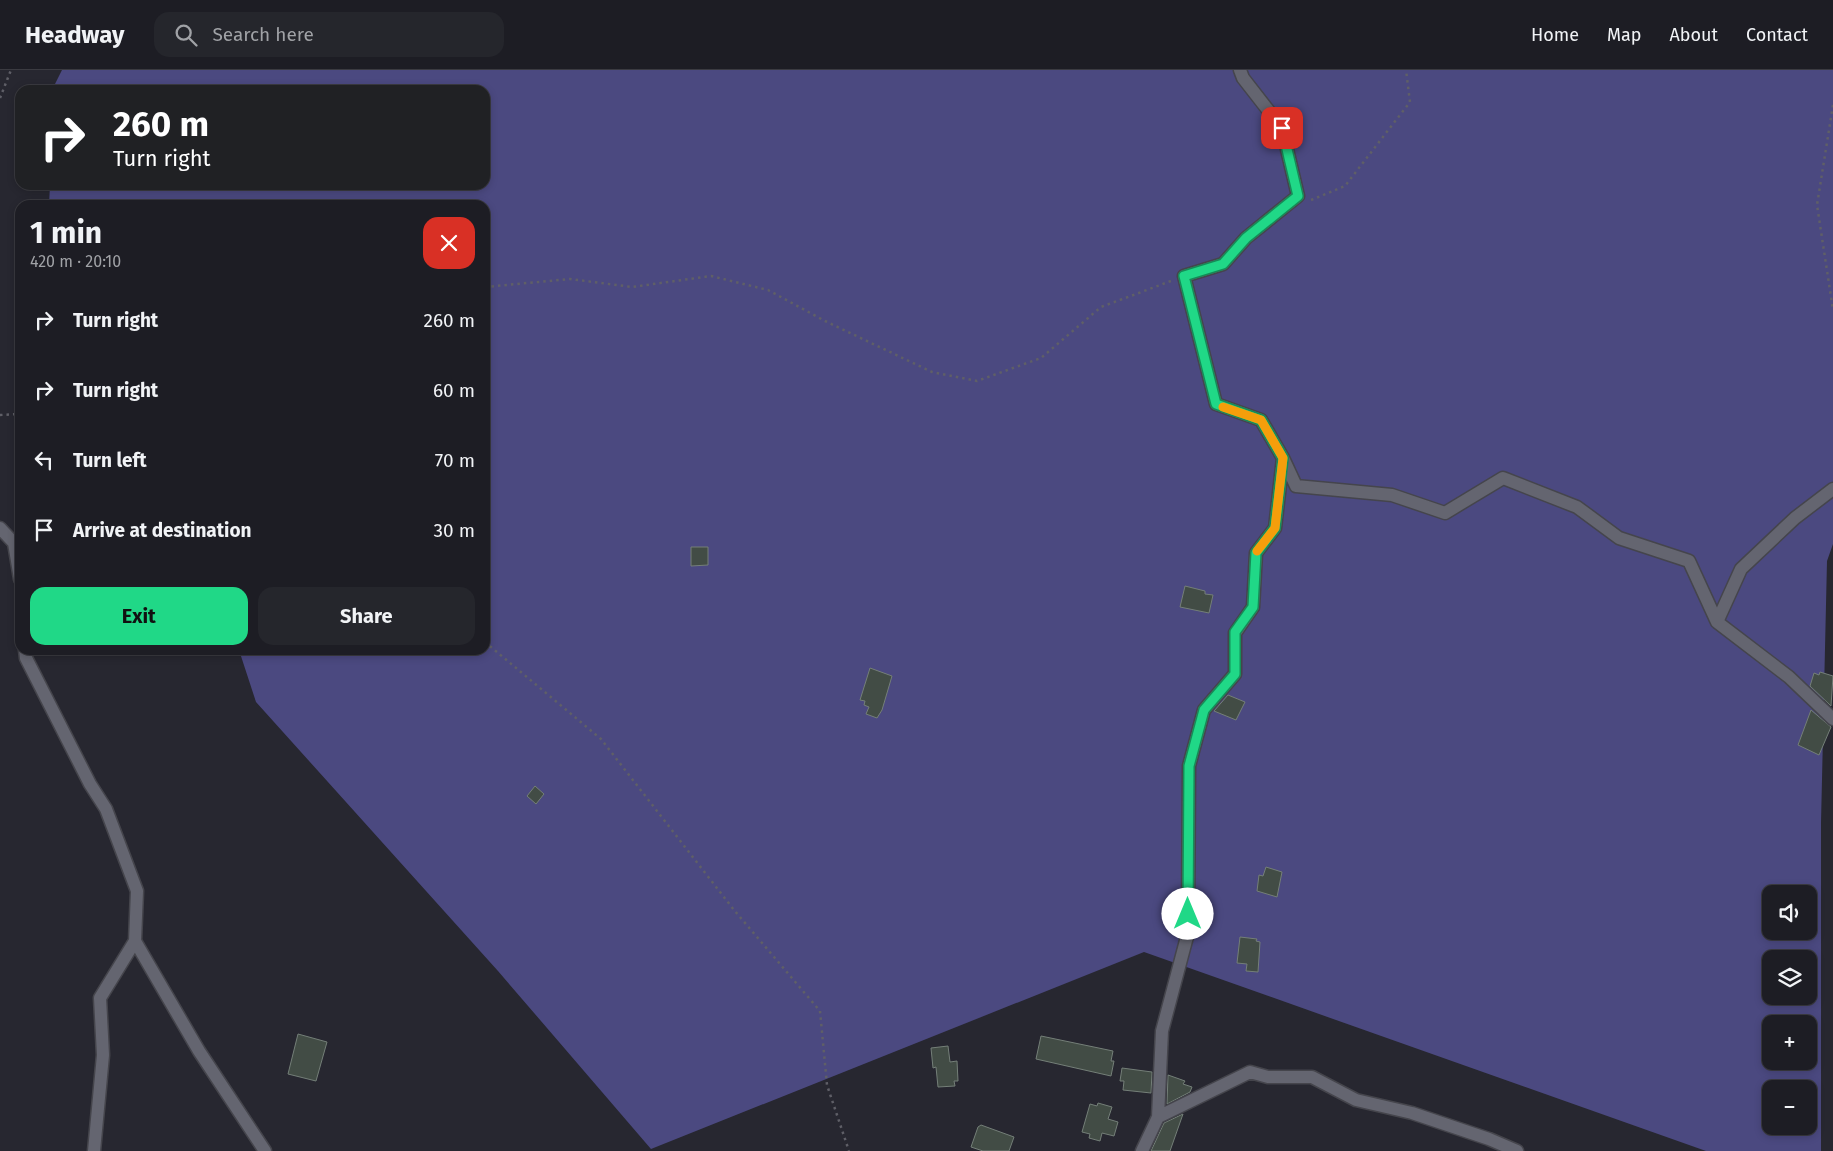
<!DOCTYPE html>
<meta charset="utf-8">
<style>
:root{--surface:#1d1d24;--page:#25262c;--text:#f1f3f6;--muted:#a0a2a6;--line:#3b3b41;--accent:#20d887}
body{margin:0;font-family:"Fira Sans",sans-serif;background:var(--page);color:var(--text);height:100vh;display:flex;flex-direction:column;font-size:19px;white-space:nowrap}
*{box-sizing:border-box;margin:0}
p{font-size:16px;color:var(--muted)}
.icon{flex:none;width:28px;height:28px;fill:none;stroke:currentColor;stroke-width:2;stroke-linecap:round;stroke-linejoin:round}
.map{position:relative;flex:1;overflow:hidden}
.panel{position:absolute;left:15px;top:130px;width:475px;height:455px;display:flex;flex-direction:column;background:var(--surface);border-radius:15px;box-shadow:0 2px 8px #0003,0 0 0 1px var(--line)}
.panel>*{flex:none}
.banner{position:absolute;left:15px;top:15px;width:475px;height:105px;border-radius:15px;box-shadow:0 2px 8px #0003,0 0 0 1px var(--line);background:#202124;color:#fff;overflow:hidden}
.fabs{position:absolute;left:1762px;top:815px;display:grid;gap:10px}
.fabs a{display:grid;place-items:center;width:55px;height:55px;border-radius:10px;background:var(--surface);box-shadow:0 2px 8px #0003,0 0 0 1px var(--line);font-size:25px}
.pin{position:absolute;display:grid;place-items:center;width:42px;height:42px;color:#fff;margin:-21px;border-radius:10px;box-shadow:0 2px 8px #0006}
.me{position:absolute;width:55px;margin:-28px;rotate:0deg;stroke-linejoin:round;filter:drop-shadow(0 0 4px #0008)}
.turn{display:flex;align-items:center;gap:18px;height:105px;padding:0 15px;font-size:22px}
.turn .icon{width:65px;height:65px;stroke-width:2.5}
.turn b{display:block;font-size:35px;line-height:42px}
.round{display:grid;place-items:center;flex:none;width:52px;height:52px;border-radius:15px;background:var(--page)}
.head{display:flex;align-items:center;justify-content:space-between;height:85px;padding:0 15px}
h1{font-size:30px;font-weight:700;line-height:38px}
.button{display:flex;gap:10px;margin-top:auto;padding:10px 15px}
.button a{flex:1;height:58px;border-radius:15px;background:var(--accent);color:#111;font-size:20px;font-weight:700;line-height:58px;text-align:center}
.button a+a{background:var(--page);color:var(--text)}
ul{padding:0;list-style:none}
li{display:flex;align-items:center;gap:15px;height:70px;padding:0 15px}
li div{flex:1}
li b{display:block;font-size:19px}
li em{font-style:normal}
header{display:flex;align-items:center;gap:30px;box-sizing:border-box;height:70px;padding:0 25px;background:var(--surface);border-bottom:1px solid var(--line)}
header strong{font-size:24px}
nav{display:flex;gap:28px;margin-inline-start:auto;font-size:18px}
.search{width:350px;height:45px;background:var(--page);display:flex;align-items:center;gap:12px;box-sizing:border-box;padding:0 18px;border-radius:15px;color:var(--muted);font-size:19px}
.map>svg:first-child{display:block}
</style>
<header>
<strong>Headway</strong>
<div class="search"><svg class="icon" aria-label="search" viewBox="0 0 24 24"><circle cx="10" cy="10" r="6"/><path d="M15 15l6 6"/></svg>Search here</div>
<nav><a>Home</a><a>Map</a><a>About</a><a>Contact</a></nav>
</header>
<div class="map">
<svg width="1833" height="1081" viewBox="0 0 1833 1081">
<rect width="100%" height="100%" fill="#272730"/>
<!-- forest -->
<path fill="#4b4980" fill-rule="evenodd" d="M62 0H1833V474L1827 491 1821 753V1081H1706L1144 882 651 1079 498 901 256 632 239 580H485V135H49L50 115H485V20H52ZM1771 824H1809V861H1771ZM1771 889H1809V926H1771ZM1771 954H1809V991H1771ZM1771 1019H1809V1056H1771Z"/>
<!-- building -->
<path fill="#424c45" stroke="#747f78" d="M691 477H708V495L691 496Z
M1185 516 1205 521V524L1213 525 1209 543 1180 537Z
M870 598 892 606 882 640 877 648 866 644 869 637 864 635 865 631 860 630Z
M1820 602 1833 606 1831 636 1810 616 1814 603 1819 605Z
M1228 625 1245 632 1236 650 1214 641Z
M1811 640 1831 657 1819 685 1798 675Z
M535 716 544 724 536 734 527 726Z
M1266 797 1282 802 1277 827 1257 821 1259 805 1263 806Z
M1240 867 1257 869 1256 871 1260 872 1258 902 1246 901 1247 894 1237 893Z
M298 964 327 972 316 1011 288 1004Z
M1041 966 1113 981 1111 991H1114L1111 1006 1036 989Z
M948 976 950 992 957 991 958 1011H954L955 1016 938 1017 936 997 933 998 931 978Z
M1122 998 1152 1002 1151 1023 1123 1020 1124 1011H1120Z
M1168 1005 1185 1011 1183 1014 1192 1017 1190 1022 1167 1034Z
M1098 1033 1112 1037 1108 1049 1118 1052 1114 1066 1102 1063 1100 1071 1089 1068 1090 1064 1082 1062 1090 1034 1097 1036Z
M1183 1044 1170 1081H1151L1164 1053Z
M981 1055 1014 1067 1009 1081H983L971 1077 978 1057Z"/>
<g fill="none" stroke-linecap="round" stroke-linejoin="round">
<!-- minor casing -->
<g stroke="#45454c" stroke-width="15">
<path id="minor" d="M1283 388 1296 416 1392 425 1445 443 1503 408 1577 437 1619 468 1689 491 1717 552 1789 607 1833 649
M0 458 14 473 20 509
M1717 552 1741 499 1795 448 1833 419
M25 580 26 588 90 714 106 739 137 821 135 871 100 928 103 985 94 1081
M135 871 199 981 265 1081
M1158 1047 1250 1002 1268 1007H1312L1356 1030 1412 1043 1489 1069 1517 1081
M1142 1081 1158 1047 1162 961 1188 863 1189 696 1204 640 1235 604V563L1253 537 1256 483 1275 458 1283 388 1261 350 1216 334 1184 206 1223 194 1246 168 1298 126 1282 58 1243 8 1240 0"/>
</g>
<!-- path -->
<path stroke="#5f5f67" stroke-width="2.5" stroke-dasharray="2.5 4" stroke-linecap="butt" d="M0 28 11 0
M1833 35 1817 135 1833 240
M1311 130 1345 116 1410 32 1406 0
M485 217 570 209 632 217 711 206 768 220 825 251 932 302 977 311 1041 288 1101 237 1171 211
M0 345 20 344
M485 572 601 669 734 840 820 941 827 1015 849 1081"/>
<!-- minor -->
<use href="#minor" stroke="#646570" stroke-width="12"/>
</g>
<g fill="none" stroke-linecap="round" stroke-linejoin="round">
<!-- route casing -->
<g stroke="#158c58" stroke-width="12">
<path id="route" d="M1188 844 1189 696 1204 640 1235 604V562L1253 537 1256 483 1275 458 1283 388 1261 350 1216 334 1184 206 1223 194 1246 168 1298 126 1282 58"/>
</g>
<!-- route -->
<use href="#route" stroke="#20d887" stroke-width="9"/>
<!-- slow -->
<path stroke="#f59e0b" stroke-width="9" d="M1223 337 1261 350 1283 388 1275 458 1257 481"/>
</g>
</svg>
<div class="fabs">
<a><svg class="icon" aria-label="sound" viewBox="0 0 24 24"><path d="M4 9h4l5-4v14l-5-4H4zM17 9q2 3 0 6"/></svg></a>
<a><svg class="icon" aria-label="layers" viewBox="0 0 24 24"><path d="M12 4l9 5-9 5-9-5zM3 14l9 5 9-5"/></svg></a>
<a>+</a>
<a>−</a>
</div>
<div class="pin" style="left:1282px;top:58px;background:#d93025"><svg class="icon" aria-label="arrive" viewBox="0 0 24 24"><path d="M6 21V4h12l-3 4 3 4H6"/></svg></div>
<svg class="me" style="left:1188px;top:844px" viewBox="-20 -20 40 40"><circle r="19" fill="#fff"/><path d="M0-13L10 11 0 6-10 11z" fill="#20d887"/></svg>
<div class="banner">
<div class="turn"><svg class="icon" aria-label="right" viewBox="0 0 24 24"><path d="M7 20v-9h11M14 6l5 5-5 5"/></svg><div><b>260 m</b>Turn right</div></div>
</div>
<section class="panel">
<div class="head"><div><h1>1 min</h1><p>420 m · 20:10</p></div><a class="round" style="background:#d93025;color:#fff"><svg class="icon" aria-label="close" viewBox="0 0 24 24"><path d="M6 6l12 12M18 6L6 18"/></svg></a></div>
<ul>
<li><svg class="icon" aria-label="right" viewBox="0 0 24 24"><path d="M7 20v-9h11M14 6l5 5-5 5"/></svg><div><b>Turn right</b></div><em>260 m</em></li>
<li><svg class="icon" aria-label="right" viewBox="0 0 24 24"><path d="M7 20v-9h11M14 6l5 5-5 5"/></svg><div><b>Turn right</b></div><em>60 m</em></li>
<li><svg class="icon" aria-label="left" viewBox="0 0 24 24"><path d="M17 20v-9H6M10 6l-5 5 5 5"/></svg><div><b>Turn left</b></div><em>70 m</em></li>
<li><svg class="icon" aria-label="arrive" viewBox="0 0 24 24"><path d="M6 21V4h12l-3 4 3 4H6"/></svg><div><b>Arrive at destination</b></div><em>30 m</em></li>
</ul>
<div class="button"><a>Exit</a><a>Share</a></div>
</section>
</div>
